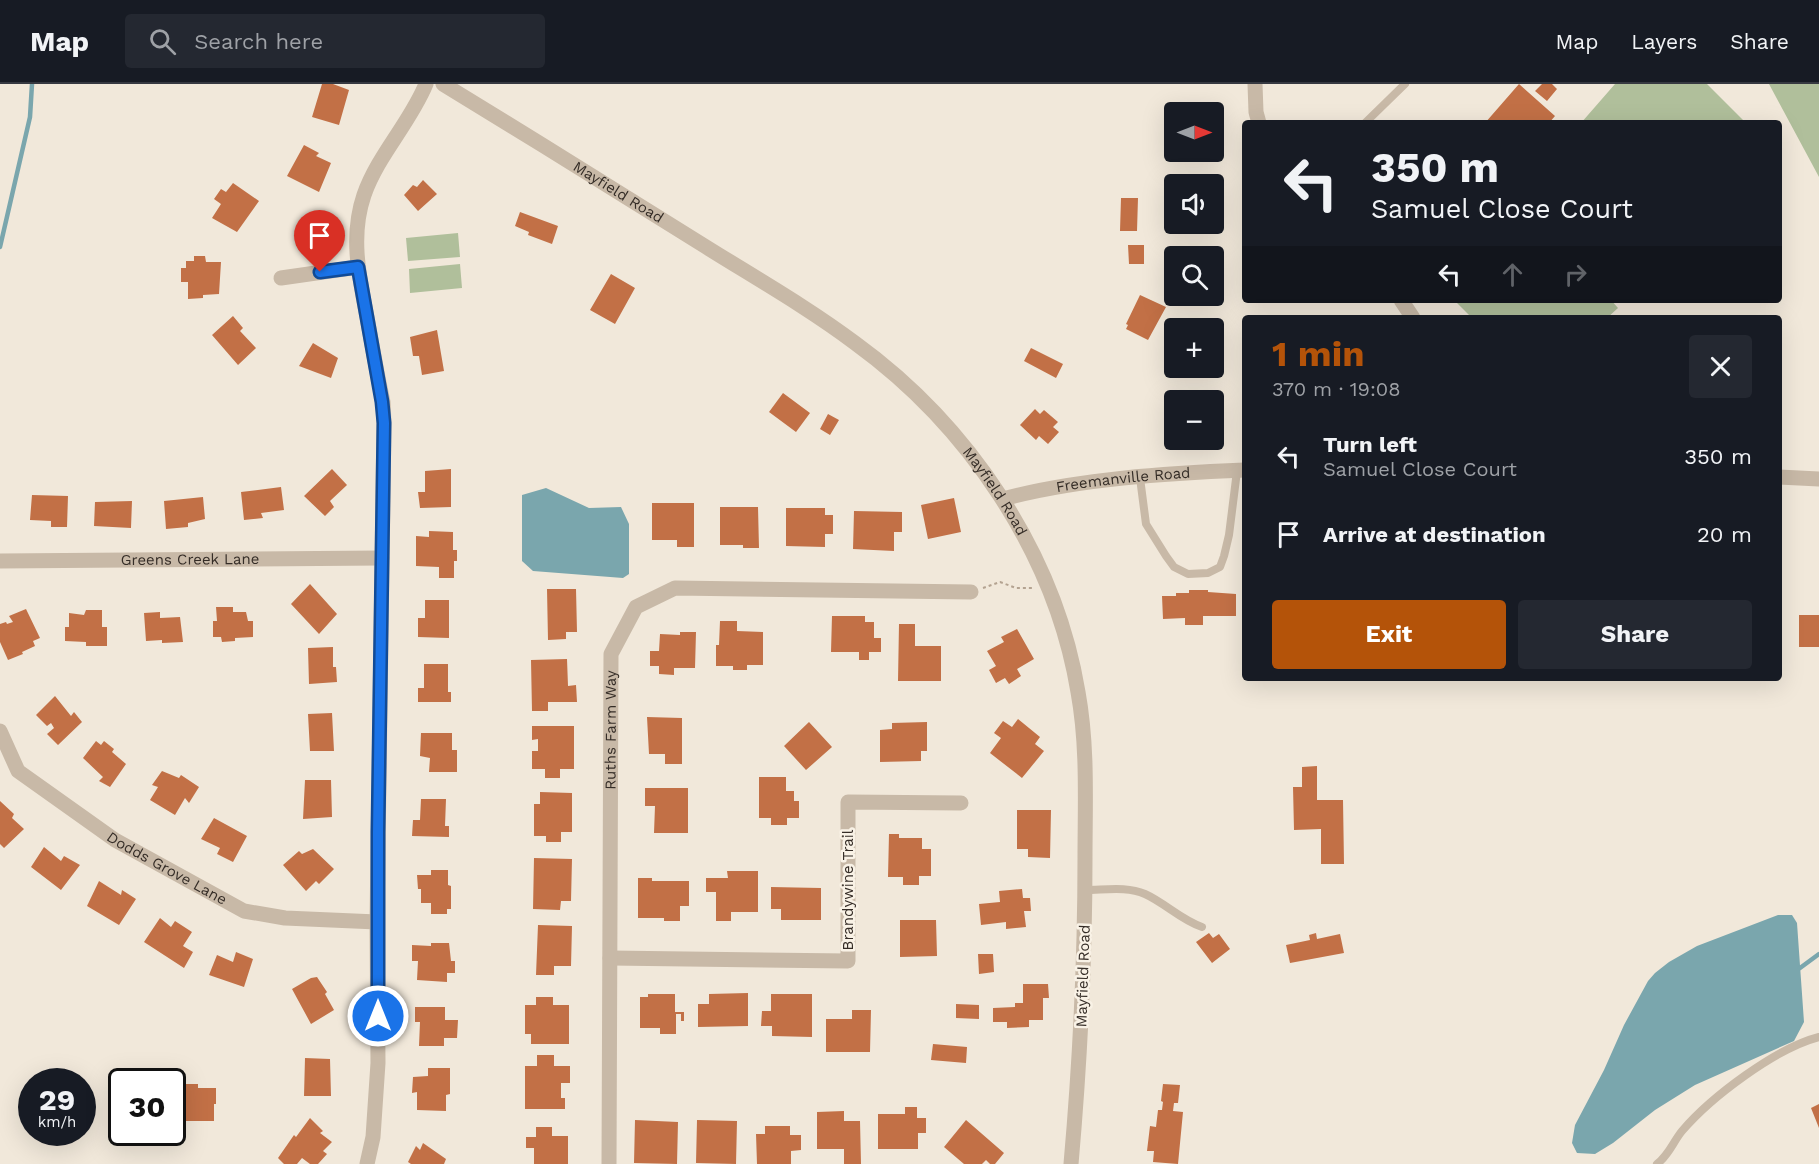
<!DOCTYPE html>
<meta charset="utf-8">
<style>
:root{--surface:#171b24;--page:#242831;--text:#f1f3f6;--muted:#9ea1a6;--line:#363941;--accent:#b45309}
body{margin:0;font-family:"Work Sans",sans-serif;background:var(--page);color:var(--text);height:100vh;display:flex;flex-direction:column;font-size:22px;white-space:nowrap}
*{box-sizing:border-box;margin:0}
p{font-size:20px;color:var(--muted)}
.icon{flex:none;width:33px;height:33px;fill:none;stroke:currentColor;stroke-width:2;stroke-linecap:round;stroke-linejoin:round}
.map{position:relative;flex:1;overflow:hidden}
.panel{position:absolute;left:1242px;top:231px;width:540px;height:366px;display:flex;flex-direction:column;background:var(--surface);border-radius:6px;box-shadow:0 6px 24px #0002}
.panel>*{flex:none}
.guide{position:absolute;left:1242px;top:36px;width:540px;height:183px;border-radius:6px;box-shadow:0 6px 24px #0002;background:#171b24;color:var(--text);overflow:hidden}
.needle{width:39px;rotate:90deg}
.tools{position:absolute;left:1164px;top:18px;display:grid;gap:12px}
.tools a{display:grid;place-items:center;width:60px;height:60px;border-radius:6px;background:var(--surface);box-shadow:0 6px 24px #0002;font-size:30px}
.speed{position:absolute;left:18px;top:984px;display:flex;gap:12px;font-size:30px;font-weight:700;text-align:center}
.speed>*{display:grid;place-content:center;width:78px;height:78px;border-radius:50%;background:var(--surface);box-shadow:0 6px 24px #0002;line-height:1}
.speed small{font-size:15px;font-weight:400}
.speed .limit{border:3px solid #111;border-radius:9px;background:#fff;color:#111}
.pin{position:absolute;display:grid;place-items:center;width:51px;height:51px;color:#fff;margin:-62px -26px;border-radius:50% 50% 50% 0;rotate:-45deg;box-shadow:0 0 6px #0007}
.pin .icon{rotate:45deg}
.me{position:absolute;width:66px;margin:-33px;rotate:0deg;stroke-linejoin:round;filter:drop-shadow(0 0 4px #0008)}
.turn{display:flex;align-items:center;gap:21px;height:126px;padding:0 30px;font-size:27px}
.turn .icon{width:78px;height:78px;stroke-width:2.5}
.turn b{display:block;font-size:42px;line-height:51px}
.lanes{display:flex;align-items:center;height:57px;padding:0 30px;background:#0003;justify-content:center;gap:30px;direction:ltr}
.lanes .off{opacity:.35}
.round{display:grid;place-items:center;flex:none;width:63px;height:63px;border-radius:6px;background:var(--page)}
.overview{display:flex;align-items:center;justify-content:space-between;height:102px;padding:0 30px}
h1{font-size:36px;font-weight:700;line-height:45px;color:var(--accent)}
.button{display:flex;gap:12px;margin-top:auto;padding:12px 30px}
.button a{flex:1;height:69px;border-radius:6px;background:var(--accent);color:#fff;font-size:24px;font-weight:700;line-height:69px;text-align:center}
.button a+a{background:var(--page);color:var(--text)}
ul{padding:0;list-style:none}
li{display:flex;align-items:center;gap:18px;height:78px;padding:0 30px}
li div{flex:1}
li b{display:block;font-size:22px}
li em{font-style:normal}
header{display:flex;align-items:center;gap:36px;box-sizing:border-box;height:84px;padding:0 30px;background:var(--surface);border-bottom:2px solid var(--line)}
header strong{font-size:28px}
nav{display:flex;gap:33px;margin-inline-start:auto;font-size:21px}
.search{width:420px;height:54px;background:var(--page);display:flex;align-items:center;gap:15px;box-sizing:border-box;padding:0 21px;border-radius:6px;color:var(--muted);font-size:22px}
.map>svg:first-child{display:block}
</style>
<header>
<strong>Map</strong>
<div class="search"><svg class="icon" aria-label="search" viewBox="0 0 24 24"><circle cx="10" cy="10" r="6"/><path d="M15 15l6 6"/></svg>Search here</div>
<nav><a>Map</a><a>Layers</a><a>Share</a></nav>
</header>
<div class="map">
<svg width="1819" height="1080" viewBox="0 0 1819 1080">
<rect width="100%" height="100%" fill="#f1e8da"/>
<!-- green -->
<path fill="#b0bf9b" d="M1615 0H1707L1746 39H1581Z
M1769 0H1819V93Z
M458 149 460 173 408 177 406 154Z
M460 180 462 204 410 209 409 185Z
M1454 216H1611L1618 224 1607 234H1472Z"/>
<!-- water -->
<path fill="#7aa6ad" d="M546 404 589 424 621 423 629 440V490L623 494 533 487 522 477V411Z
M1778 831H1792L1797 839 1804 938 1794 957 1695 1001 1655 1026 1613 1059 1595 1070 1577 1069 1572 1059 1575 1041 1604 986 1624 941 1648 897 1655 889 1669 878 1697 862Z"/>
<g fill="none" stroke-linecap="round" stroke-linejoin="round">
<!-- stream -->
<path stroke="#7aa6ad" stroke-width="4.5" d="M0 163 30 33 32 0
M1800 884 1819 870"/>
</g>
<!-- building -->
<path fill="#c27046" d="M322 0H333L349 6 339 41 312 33Z
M1519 0 1555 32 1549 39H1485Z
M1542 0H1552L1557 5 1547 17 1535 7Z
M304 61 319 69 316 72 331 79 319 108 287 92Z
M423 96 437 110 418 127 404 111 413 101 417 103Z
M233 99 259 117 237 148 212 134 221 120 214 115 221 105 226 108Z
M1121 114H1138L1137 147H1120Z
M520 128 558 142 552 160 528 151 529 148 515 142Z
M1128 161H1144V180H1129Z
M194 172H205L206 178H221L219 210 203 211V214L188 215V198H181V184H186V177H194Z
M611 190 635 204 615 240 590 226Z
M1140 211 1166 223 1148 256 1126 245 1128 241 1126 240Z
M233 232 243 244 240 247 256 264 238 281 212 251Z
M437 246 444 287 422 291 419 272H413L410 253Z
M313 259 338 274 331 294 299 282Z
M1031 264 1063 280 1056 294 1024 277Z
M783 309 810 329 796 348 769 328Z
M1035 325 1040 330 1044 326 1058 338 1053 343 1059 348 1048 360 1039 352 1036 356 1020 341Z
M828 330 839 336 830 351 820 345Z
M332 385 347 401 330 417 334 423 325 432 304 412Z
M451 385V423L420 424 418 408H425V387Z
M281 403 284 426 261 429 263 434 244 436 241 408Z
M32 411 68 412 67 443H51V437L30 436Z
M203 413 205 435 188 439V443L166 445 164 417Z
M954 414 961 448 928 455 921 421Z
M132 417 131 444 94 442 95 418Z
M652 419H694V463H677V456H652Z
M720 423H758L759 464H743V461H720Z
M786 424H825V431H833V450H825V463L786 462Z
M854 427 902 428V448H894V467L853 465Z
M429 447 453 448V466H457V477H454V494H439V483L416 482V452L429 453Z
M310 500 337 530 319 550 291 520Z
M547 505H576L577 548H566V555L548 556Z
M1189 506H1208V508L1236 510V532H1203V541H1185V534L1163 535 1162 512H1176V509H1189Z
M425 516H449V554L418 553V534H425Z
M216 523H233V528H246L248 537H253V553L235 554V557L222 558 221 553H213V537H217Z
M26 525 40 554 33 557 35 562 22 568 23 570 8 576 0 558V540L6 538 7 540 13 538 9 532Z
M86 526H102V543H107V562H86V558L65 557V543H69V529L84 531Z
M160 528V534L180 533 183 558 162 559V556L146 557 144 529Z
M1799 531H1819V563H1799Z
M832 532H865V538H874V554H881V568H869V576H859V568H831Z
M720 537H737V547L763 548V581H747V586H733V582H716V561H719Z
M899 540H915V562H941V597H898Z
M1017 545 1034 575 1017 585 1021 592 1009 600 1005 594 996 599 989 586 996 582 987 567 1004 558 1001 553Z
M680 548H696L695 584H674V591L659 590V582H650V567H659L660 550 680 551Z
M333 563V583H336L337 598 309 600 308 564Z
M567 575 568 602 576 601 577 618H548V627H532L531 576Z
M424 580H448V608H451V618H418V604H424Z
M55 612 71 632 74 628 82 638 58 661 47 650 54 644 51 639 47 642 36 631Z
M332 629 334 667H310L308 630Z
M647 633 682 634V680H665V670H649Z
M1018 635 1040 653 1035 660 1044 667 1022 694 990 669 1001 654 994 649 1003 637 1012 643Z
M809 638 832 663 806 686 784 662Z
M927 638V667H921V677L880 678V646L892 645V639Z
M532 642H574V685H560V694H545V685H532V667H538V655L532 656Z
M421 649H452V666H457V688H429L430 674 420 672Z
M96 657 101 661 104 657 114 665 112 668 126 680 110 703 99 697 103 693 83 674Z
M1317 682V716H1343L1344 780H1321V745L1294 746 1293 703H1302V683Z
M162 687 179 694 181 691 199 703 189 719 185 714 175 731 150 716 158 703 152 701Z
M759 693H786V707H794V717H799V734H787V741H771V734H759Z
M305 696H331L332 733 303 735Z
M645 704H688V749H654L655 722H645Z
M540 708 572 709V748H561V758H546V752H534V720H540Z
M421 715H446L445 742H449V753L412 752 413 736H420Z
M0 717 14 730 12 734 24 745 4 764 0 760Z
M1017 726H1051L1050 774 1028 773V765H1017Z
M214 734 247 752 233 778 217 770 220 764 201 755Z
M889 750H899V754H922V765H931V792H919V801H903V793H888Z
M44 763 61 777 64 772 80 781 61 806 31 783Z
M313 765 334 785 319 800 316 797 306 807 283 781 299 767 302 770Z
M534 774 572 775 571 817H561L560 826 533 825Z
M431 786H448V801L451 802V825H447V830H431V819H421V805H418L417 791H431Z
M727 787H758V828H731V837H716V808H706V794H728Z
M638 794H652V797H689V822H680V837H664V834H638Z
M99 797 121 811 122 806 136 815 119 841 87 822Z
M771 803 821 804V836H781V825H771Z
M1022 805 1023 814H1030L1031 827H1024L1026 843 1006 845V838L981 841 979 820 1000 818 999 807Z
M160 834 171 843 175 837 192 848 183 862 193 868 184 884 144 858Z
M900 836H936L937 872 900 873Z
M538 841 572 842 571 882H554V891H536Z
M1209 849 1213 854 1219 850 1230 865 1212 879 1196 858Z
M1316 849 1317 855 1340 850 1344 869 1290 879 1286 861 1310 856 1309 851Z
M431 859H449L451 877H455V889H447V898L417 896 418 877H412V861L431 862Z
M236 868 253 875 244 903 209 891 217 871 233 878Z
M978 870H993L994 888 979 890Z
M317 893 327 908 325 910 334 926 311 940 292 905 311 894Z
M1023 900H1048L1049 914H1043V936H1029V943L1007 944V938H993V924L1015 923V919H1023Z
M748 909V942L698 943V920H709V910Z
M648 910H675V928H684V937H681V930H676V950H660V944H640V913H648Z
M771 910H812V953L772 952V942H761L762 927H771Z
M536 913H553V921H569V960H531V950H525V921H536Z
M956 920 979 921V935L956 934Z
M415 923H445V936H458L457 954H444V962H419L420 938H415Z
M852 926H871L870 968H826V935H852Z
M933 960 967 963 966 979 931 976Z
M537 971H554V982H570V999H561V1014H565V1025H525V982H537Z
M305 974 330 975 331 1012H304Z
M428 984H450V1010L446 1011V1027L417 1026V1008L412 1009 413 993 428 992Z
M178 1000H198V1004H216V1020H214V1037H185V1026H177Z
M1163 1000 1180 1001 1178 1019H1174L1173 1027 1183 1028 1178 1080 1153 1078 1154 1067H1147L1150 1042 1156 1043 1158 1026H1162L1163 1018 1161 1017Z
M1819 1020V1044L1811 1024Z
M905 1023H917V1034H926V1049H918V1065H878V1030H905Z
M844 1027V1037H860L861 1080H844V1065H817V1028Z
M310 1034 323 1047 320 1049 332 1058 323 1067 327 1070 318 1080H310L302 1074 297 1080H284L278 1074 294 1051 296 1053Z
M635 1036 678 1038 677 1080 634 1079Z
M697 1036 737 1037 736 1080 696 1079Z
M966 1036 1004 1069 995 1080H990L986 1076 982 1080H964L944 1063Z
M765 1042H790V1051H801V1066L791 1067V1080H757L756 1050H765Z
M536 1043H552V1052H568V1080H534V1064H526V1053H536Z
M423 1059 446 1075 444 1080H411L408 1078 416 1062 420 1066Z"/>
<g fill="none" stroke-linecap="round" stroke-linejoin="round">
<!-- path -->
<path stroke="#b4a391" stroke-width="2" stroke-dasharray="3 3" stroke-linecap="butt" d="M983 504 1000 498 1016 504H1032"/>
<!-- service -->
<path stroke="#c8b9a7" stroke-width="8" d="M1365 39 1405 0
M1140 394 1146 440 1166 472 1174 483 1188 490 1208 489 1220 483 1224 472 1229 451 1237 387
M1085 806C1105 806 1127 802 1145 810 1165 819 1181 836 1202 843
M1657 1080C1669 1071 1673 1058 1682 1047 1711 1013 1776 964 1819 953"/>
<!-- minor -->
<g stroke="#c8b9a7" stroke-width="15">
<path d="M1255 0 1256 28 1259 39"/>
<path d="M281 194 358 183"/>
<path d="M1401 216 1413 234"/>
<path id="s1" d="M0 477 382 474"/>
<path id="s2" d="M0 647 18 687 115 756 244 827 285 834 377 838"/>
<path d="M610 874 848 877V718L961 719"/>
<path d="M367 1080 373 1053 378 979 377 838 384 339 383 318C377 290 372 261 367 233 359 192 350 152 364 111 378 71 410 39 426 0"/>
<path id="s3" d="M609 1080 611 570 636 523 675 504 971 508"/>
</g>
<!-- tertiary -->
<g stroke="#c8b9a7" stroke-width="15">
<path id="s4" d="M443 0C530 53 617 107 703 161 754 193 807 223 855 259 968 341 1055 469 1078 608 1088 663 1085 719 1085 774 1085 877 1080 978 1071 1080"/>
<path d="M1779 393 1819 395"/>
<path id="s5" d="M1003 415C1076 395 1169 389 1245 386"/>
</g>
</g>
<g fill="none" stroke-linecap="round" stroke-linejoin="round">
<!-- route casing -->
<g stroke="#114b97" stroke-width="15">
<path id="route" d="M320 188 358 183 382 318 384 339 378 748V932"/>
</g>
<!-- route -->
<use href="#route" stroke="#1a73e8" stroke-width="10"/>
</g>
<g text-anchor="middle" stroke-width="5" stroke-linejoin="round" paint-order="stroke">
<!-- street labels -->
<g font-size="15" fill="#352d27" stroke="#f9f2e6">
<text dy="5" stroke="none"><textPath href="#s4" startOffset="206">Mayfield Road</textPath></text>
<text dy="5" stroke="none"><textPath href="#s5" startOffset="122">Freemanville Road</textPath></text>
<text dy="5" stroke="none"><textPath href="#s4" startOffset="692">Mayfield Road</textPath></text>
<text dy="5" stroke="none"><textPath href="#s1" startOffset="190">Greens Creek Lane</textPath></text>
<text dy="5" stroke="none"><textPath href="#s3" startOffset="434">Ruths Farm Way</textPath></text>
<text dy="5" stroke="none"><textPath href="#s2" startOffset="222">Dodds Grove Lane</textPath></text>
<text transform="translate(848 806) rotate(-90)" y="5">Brandywine Trail</text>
<text transform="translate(1083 892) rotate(-88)" y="5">Mayfield Road</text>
</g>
</g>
</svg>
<div class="tools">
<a><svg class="needle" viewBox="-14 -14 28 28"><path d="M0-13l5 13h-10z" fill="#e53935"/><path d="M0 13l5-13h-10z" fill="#9ea1a6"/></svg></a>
<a><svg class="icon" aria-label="sound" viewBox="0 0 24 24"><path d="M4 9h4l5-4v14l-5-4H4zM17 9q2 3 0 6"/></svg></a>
<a><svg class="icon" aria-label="search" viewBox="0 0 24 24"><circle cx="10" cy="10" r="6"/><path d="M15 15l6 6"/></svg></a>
<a>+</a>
<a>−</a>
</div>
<div class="speed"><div>29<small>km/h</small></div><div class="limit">30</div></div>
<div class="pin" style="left:320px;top:188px;background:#d93025"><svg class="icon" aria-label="arrive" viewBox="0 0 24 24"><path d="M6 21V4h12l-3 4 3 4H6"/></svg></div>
<svg class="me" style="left:378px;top:932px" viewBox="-20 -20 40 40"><circle r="17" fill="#1a73e8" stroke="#fff" stroke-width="3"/><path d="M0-11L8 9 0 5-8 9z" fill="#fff"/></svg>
<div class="guide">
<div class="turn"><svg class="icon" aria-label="left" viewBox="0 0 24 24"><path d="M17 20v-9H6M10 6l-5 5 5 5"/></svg><div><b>350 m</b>Samuel Close Court</div></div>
<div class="lanes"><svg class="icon" aria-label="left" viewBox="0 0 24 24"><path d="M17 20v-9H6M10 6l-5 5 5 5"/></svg><svg class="icon off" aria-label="ahead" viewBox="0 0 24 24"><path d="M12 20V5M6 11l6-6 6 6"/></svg><svg class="icon off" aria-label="right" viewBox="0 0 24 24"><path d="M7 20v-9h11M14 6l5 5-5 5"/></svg></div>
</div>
<section class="panel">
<div class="overview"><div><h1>1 min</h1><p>370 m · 19:08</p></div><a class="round"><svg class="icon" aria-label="close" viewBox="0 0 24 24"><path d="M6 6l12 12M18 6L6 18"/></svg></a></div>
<ul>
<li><svg class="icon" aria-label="left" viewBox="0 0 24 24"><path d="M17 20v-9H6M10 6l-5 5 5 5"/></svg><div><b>Turn left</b><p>Samuel Close Court</p></div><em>350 m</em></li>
<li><svg class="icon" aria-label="arrive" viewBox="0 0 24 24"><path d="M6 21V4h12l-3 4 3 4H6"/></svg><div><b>Arrive at destination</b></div><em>20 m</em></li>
</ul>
<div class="button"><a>Exit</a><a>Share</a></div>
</section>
</div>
